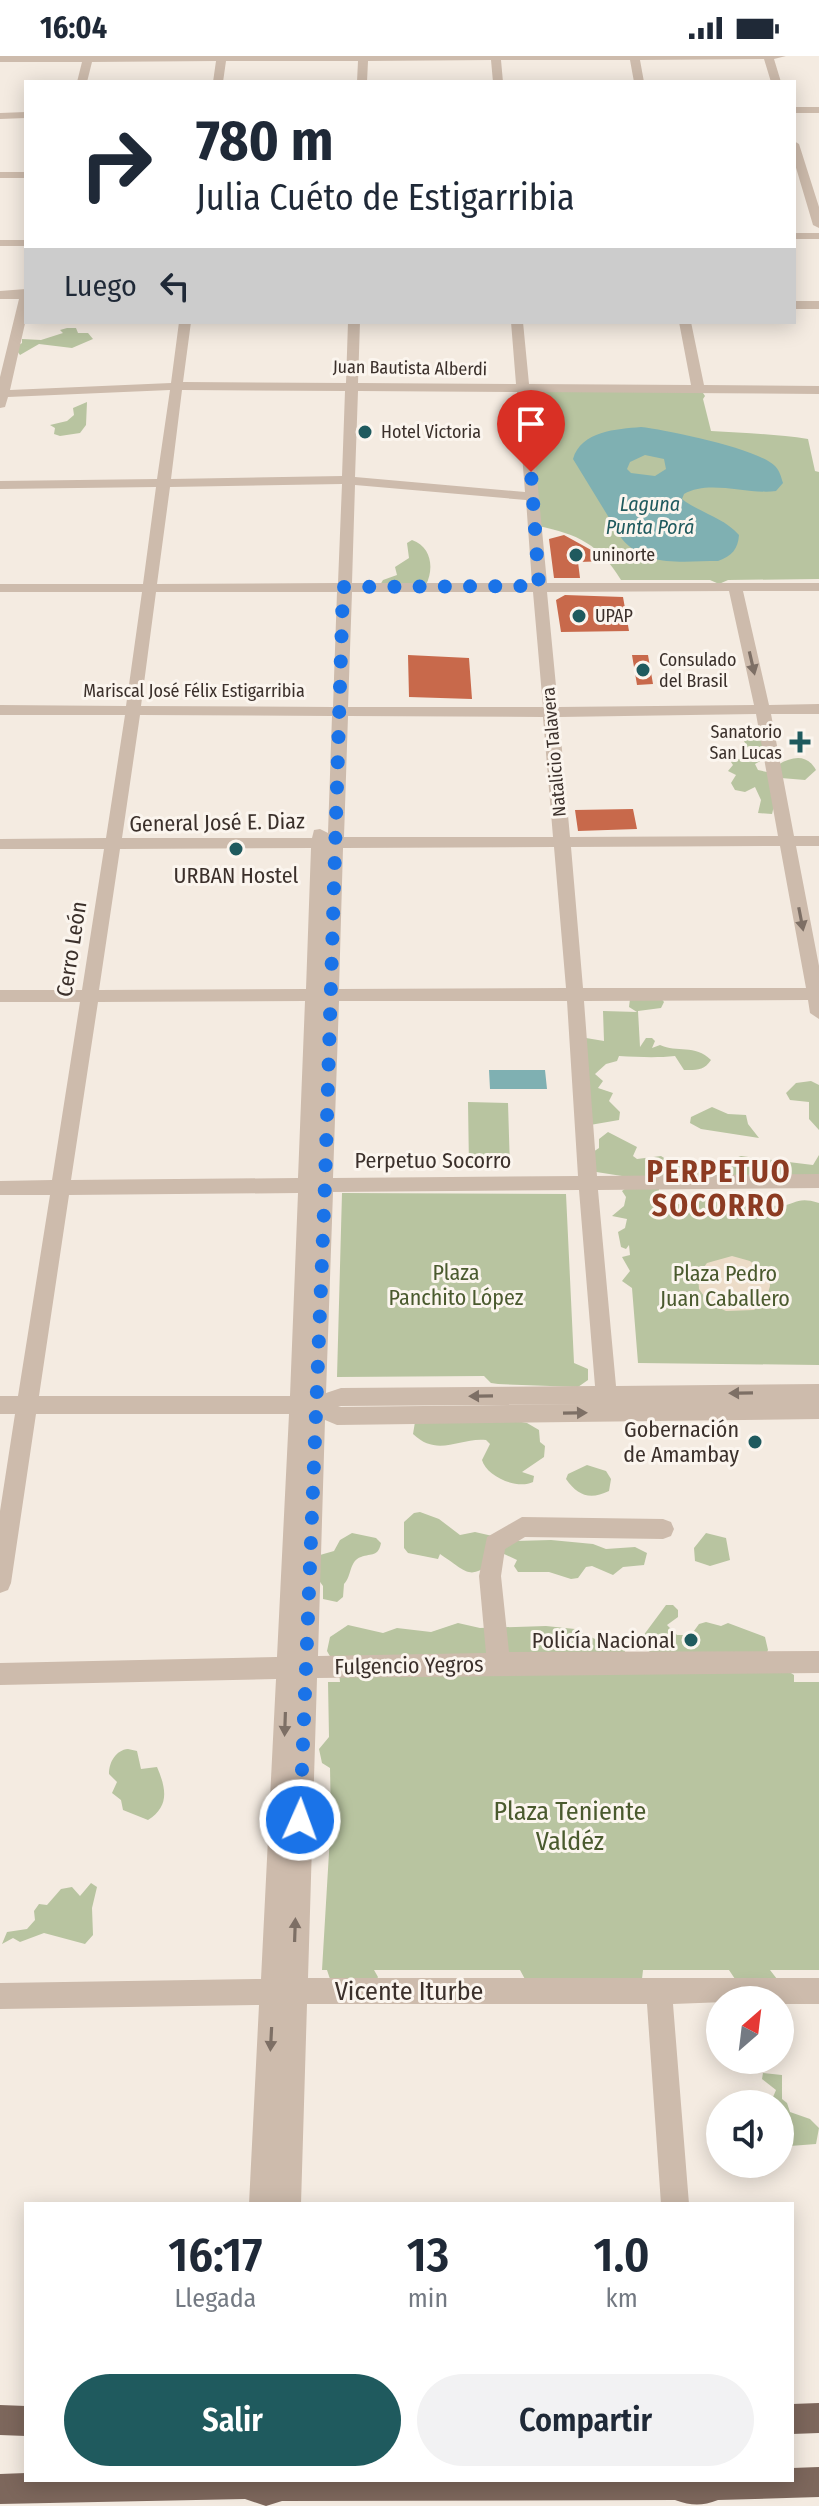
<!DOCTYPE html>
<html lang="es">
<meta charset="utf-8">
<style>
:root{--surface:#fff;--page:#f2f2f3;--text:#1f2937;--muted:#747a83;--accent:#1f5a5e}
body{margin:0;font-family:"Fira Sans Condensed",sans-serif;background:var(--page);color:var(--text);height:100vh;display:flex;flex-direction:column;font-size:30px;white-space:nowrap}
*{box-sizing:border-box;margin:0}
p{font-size:26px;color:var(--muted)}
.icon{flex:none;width:44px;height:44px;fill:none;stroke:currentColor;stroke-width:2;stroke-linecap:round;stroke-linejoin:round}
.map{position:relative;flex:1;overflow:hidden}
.details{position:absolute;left:24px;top:2146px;width:770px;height:280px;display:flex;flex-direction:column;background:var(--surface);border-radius:0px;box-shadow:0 4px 20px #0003}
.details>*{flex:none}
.hud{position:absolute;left:24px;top:24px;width:772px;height:244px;border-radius:0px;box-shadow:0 4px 20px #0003;background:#fff;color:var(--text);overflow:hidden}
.needle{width:52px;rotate:28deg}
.fabs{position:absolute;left:706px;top:1930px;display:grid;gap:16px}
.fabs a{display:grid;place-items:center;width:88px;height:88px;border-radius:50%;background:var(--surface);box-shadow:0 4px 20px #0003;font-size:40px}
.pin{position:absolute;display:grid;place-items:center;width:68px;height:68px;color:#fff;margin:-82px -34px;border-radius:50% 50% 50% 0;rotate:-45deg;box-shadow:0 0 8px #0007}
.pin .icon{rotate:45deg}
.me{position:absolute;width:88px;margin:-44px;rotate:2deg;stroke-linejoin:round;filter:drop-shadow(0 0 6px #0008)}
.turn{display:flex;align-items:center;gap:28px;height:168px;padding:0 40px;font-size:36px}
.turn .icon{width:104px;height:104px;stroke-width:2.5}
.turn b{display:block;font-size:56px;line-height:68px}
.then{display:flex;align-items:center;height:76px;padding:0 40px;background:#0003;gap:16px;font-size:30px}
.eta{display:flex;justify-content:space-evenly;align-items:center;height:136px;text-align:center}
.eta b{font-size:48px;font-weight:600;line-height:56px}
.action{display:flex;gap:16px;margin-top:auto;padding:16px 40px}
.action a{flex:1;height:92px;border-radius:48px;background:var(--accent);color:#fff;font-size:32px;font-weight:600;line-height:92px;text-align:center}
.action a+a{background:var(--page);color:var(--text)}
.status{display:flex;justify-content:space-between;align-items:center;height:56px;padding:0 40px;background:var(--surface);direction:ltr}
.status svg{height:22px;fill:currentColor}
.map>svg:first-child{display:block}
</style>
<div class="status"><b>16:04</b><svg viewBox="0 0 49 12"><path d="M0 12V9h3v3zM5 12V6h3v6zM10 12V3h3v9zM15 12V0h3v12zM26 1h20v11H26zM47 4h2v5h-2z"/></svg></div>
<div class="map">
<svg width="819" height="2450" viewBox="0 0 819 2450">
<rect width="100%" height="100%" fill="#f4ebe1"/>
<!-- green -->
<path fill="#b8c4a0" d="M67 272H76L78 277H88L93 283 72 292 39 288 20 299 15 292 22 287V283L41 284 63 277 60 274Z
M525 333 701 334 705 340 703 343 711 375C743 377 777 378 808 383L815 415 819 416V523L728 524 719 528 710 524H621C600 489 578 478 538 470Z
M87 346 86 369 80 377 60 380 54 378 55 372 50 369 67 365 74 359 73 352Z
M412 484C432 491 434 513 426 529H380L383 524 397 519 395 511 409 502 407 487Z
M755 673 761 678 757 683 765 687 766 702 755 708 758 714 767 716C782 705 804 692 816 714L805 724 781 722 772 758 758 757 761 744 755 731 745 736 735 734 731 727 736 719 728 715 733 709 729 703H746L751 698 744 685 750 674Z
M660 941 664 946 661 952 638 955 640 991 646 982H652L655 985 652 992 660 989C677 997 695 988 711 1004 704 1015 696 1014 684 1014L675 1000C656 1002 639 1001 619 1000L617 1005 606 1008 595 1018 603 1025 598 1032 613 1037 609 1045 620 1056 619 1064 590 1069 586 982 604 985 603 955 637 956 629 951 630 943Z
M811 1025 819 1029V1074L809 1063V1046L790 1044 786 1037 796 1027Z
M468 1046 508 1047 510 1113 469 1112Z
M712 1051 728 1058 746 1059 748 1068 759 1082 701 1073 690 1067 691 1061Z
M608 1076 637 1091 633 1100 637 1103 661 1100 675 1109 697 1106 713 1113V1122L660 1127 657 1145 662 1148C679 1151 698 1143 715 1143L719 1150 738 1151 746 1142C757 1142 767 1151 779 1150 797 1149 796 1140 819 1147V1309L638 1307 632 1232 622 1225 630 1215 622 1201 630 1199 629 1189 626 1193 621 1191 618 1176 625 1172 627 1163 612 1160 624 1150 626 1141 622 1135 629 1130 622 1120 590 1115V1098L599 1092V1083Z
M819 1099V1126L728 1120 725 1110 730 1104 741 1100 813 1109Z
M342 1137 566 1138 574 1307 588 1313V1324L578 1331 498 1328 491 1327 484 1320 337 1321Z
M506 1363 527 1367 539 1374 540 1386 545 1390 544 1401 522 1416 534 1420 533 1426C517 1434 486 1420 482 1404L490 1388 486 1384C460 1381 438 1402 413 1378L415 1366Z
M587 1409 606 1415 611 1423 609 1435C590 1444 578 1440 566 1423L568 1418Z
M420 1456 439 1463 460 1479 475 1476 515 1485 551 1484 593 1488 606 1493 635 1491 647 1497 644 1509 623 1511 613 1519 592 1510 586 1511 578 1522 571 1523 549 1516H518L514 1510 517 1504 504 1498C468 1524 474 1521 440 1498L438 1503 408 1497 404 1492V1466L414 1457Z
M352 1477 376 1482 381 1487C378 1501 372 1497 361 1501 349 1505 352 1520 344 1528L343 1541 337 1546 323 1543V1530L315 1519 320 1499 334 1495 340 1484Z
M706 1477 726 1482 730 1504 710 1510 695 1505 694 1492Z
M666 1549H673L678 1554V1561L667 1569 677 1579H691L699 1568 706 1566 721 1570 728 1567 765 1581 768 1594 765 1600 794 1619V1626H819V1914H770L777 1923 739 1929 729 1914H643L642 1923 527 1927 520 1914H374L378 1921 375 1927 330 1923 327 1914H322L331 1763 330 1712 322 1707 319 1693 329 1681 328 1626H340L339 1616 327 1595 330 1581 348 1569 383 1577 397 1572 431 1576 458 1567 480 1572 546 1570 575 1573 601 1586 623 1589 625 1596 652 1599 643 1587V1580Z
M128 1693 137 1695 141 1713 157 1711C166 1732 170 1750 148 1764L123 1754 121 1744 112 1737 117 1726 109 1718C109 1706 116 1694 128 1693Z
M91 1827 97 1831 92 1852 93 1879 85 1888 44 1877 20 1886 13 1882 2 1888 7 1876 27 1873 35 1864 34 1855 39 1848 47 1849 61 1833 72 1831 80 1840Z
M763 2017 782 2019V2043L787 2047 790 2056 810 2063 819 2072 816 2088 790 2090 780 2084V2048H770L776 2034 762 2023Z"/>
<!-- plaza -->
<path fill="#ecdcc8" d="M732 1200 750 1205 769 1222 770 1230 766 1244 754 1254 726 1255 709 1247 699 1233 698 1219 707 1207Z"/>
<!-- water -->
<path fill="#7fb0b2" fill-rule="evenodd" d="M641 371C667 374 759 393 775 410 780 415 781 421 783 427L776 435C748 439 709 423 684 438L682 443C700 457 723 461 739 479 738 493 732 500 718 505 684 505 646 512 622 483L573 403C581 375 617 373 641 371ZM645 399 664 403 666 413 655 420 631 417 627 413 630 406Z
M489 1014H545L547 1033H490Z"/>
<!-- building -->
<path fill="#c8694b" d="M564 479 611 505 578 506 580 522H554L549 483Z
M565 539 623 541 629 575 561 576 556 544Z
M408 599 469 602 472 643 409 641Z
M632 599H648L653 628 637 629Z
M633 753 637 773 578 775 575 754Z"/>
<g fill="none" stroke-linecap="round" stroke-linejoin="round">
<!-- minor -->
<path fill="#cdbbac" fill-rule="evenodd" d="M0 0H786L774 3 781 26H771L764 3 640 4 644 26H634L630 4H501L503 26H493L491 4 368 5 367 26H357L358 5H226L223 26H213L216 5 92 6 87 26H77L82 6H0Z
M794 51H819V57H794Z
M26 56V62L0 63V57Z
M794 85 799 88 819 151V172L813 169 794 105Z
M0 116H26V122H0Z
M794 177H819V183H794Z
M0 184H26V190H0Z
M26 233V263L10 334 171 327 179 266H191L183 326 346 327 348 266H360L358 327 516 328 511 266H523L529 328 691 329 679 266H691L704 329 819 330V338L529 336 547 527H819V535H743L769 649 819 648V658H771L794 780H819V790H796L819 910V963L810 957 808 944 584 945 597 1120 819 1118V1132L598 1134 616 1330 819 1328V1363L337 1369 325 1364 318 1600 486 1597 479 1520 487 1481 522 1461 663 1463 671 1466 674 1473 671 1480 663 1483 525 1481 505 1493 501 1520 509 1596 819 1595V1617L317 1622 308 1922H819V1948H780V1944L673 1948 689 2148H661L647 1948H307L301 2148H249L259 1949 0 1953V1927L261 1923 276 1623 0 1629V1607L277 1601 289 1358H36L11 1527 8 1534 0 1537V1455L15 1358H0V1340H18L50 1139H0V1125L52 1124 80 946H0V934H82L104 793H0V783L106 782 125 659H0V649L126 650 142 536H0V528H143L156 431 0 433V425L157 423 170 334 8 341 5 351 0 352V321L19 243H0V235ZM182 334 345 335 342 420 171 423ZM358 335 517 336 525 436 355 421ZM342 428 338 527 157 528 170 431ZM355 429 526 444 532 527H352ZM729 535 754 649 558 651 547 536ZM156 536H337L333 651 141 650ZM352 536H533L543 651H348ZM756 658 778 780 570 781 559 661ZM140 659 332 660 328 777 320 773 314 774 312 782H122ZM348 660 543 661 553 781H344ZM780 790 806 932H583L571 791ZM554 791 566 932 339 933 343 792ZM311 792 306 933 99 934 120 793ZM305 945 298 1122 71 1124 98 946ZM339 945H567L578 1120 333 1122ZM579 1134 595 1330 341 1332 326 1337 333 1136ZM298 1137 290 1340H39L69 1139ZM597 1348 339 1351H338L341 1350Z
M794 245H819V253H794Z"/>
<!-- major -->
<path fill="#7d675c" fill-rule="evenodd" d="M819 2347V2377L792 2378V2348Z
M0 2349 26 2350V2380L0 2379Z
M819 2411V2441L718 2444C702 2450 692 2450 675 2444L282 2445 266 2450 245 2443 0 2448V2418L26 2417V2424H792V2412Z"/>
</g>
<!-- one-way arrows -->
<defs><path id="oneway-solid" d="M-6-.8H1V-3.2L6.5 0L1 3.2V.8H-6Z" transform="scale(2)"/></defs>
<g fill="#7d6f65">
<use href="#oneway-solid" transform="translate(752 607) rotate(77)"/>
<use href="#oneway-solid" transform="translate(801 863) rotate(79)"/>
<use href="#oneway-solid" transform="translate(741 1337) rotate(179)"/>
<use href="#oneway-solid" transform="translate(481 1340) rotate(179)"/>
<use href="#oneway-solid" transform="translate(575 1357) rotate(-1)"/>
<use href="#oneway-solid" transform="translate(285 1668) rotate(92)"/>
<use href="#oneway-solid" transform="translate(295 1874) rotate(-88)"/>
<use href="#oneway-solid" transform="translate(271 1983) rotate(93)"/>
</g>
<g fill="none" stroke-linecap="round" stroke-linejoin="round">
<!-- route -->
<path stroke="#1a73e8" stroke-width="14" stroke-dasharray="0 25.2" d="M300 1764 325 1128 343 531 539 530 531 416"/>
</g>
<!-- markers -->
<g fill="#1f5a5e" stroke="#fbf5ee" stroke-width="3">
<circle cx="365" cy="376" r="8"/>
<circle cx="576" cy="499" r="8"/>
<circle cx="579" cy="560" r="8"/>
<circle cx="643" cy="614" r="8"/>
<path d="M796 674h8v8h8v8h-8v8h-8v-8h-8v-8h8z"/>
<circle cx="236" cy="793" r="8"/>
<circle cx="755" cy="1386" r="8"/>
<circle cx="691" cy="1584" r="8"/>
</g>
<g text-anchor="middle" stroke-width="6" stroke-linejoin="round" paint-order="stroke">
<!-- far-street labels -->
<g font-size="18" fill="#3b302b" stroke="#fbf5ee">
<text transform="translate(410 312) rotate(1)" y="6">Juan Bautista Alberdi</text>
<text x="194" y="641">Mariscal José Félix Estigarribia</text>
<text transform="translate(554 696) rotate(-95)" y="6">Natalicio Talavera</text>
</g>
<!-- far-poi labels -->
<g font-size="18" fill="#3b302b" stroke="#fbf5ee" text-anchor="start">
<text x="381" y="382">Hotel Victoria</text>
<text x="592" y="505">uninorte</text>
<text x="595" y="566">UPAP</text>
<text x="659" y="610">Consulado<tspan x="659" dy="21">del Brasil</tspan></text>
<text x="782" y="682" text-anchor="end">Sanatorio<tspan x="782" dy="21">San Lucas</tspan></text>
</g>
<!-- far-water labels -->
<g font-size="20" font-style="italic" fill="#1f5a5e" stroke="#fbf5ee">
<text x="650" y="455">Laguna<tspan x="650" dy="23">Punta Porá</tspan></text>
</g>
<!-- street labels -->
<g font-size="22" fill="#3b302b" stroke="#fbf5ee">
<text transform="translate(217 766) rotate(-1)" y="8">General José E. Diaz</text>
<text transform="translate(71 893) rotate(-81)" y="8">Cerro León</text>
<text x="433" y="1112">Perpetuo Socorro</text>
<text transform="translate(409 1609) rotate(-1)" y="8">Fulgencio Yegros</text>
</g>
<!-- poi labels -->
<g font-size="22" fill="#3b302b" stroke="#fbf5ee" text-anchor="end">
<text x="236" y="827" text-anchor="middle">URBAN Hostel</text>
<text x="739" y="1381">Gobernación<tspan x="739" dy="25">de Amambay</tspan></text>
<text x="675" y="1592">Policía Nacional</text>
</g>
<!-- park labels -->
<g font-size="22" fill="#4a5a2e" stroke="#fbf5ee">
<text x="456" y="1224">Plaza<tspan x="456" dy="25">Panchito López</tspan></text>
<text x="725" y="1225">Plaza Pedro<tspan x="725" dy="25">Juan Caballero</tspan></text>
</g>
<!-- near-park labels -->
<g font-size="26" fill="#4a5a2e" stroke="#fbf5ee">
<text x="570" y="1764">Plaza Teniente<tspan x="570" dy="30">Valdéz</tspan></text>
</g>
<!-- near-street labels -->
<g font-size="26" fill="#3b302b" stroke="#fbf5ee">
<text x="409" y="1944">Vicente Iturbe</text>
</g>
<!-- district labels -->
<g font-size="30" font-weight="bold" letter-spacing="2" fill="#8c3b22" stroke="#fbf5ee">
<text x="719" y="1126">PERPETUO<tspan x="719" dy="34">SOCORRO</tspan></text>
</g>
</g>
</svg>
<div class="fabs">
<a><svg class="needle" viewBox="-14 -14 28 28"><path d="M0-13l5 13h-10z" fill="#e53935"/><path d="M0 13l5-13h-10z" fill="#747a83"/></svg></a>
<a><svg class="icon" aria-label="sound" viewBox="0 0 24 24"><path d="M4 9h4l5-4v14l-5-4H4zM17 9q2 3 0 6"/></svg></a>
</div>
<div class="pin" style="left:531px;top:416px;background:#d93025"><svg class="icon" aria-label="arrive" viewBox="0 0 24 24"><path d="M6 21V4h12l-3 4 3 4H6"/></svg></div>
<svg class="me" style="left:300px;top:1764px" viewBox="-20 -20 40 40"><circle r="17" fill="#1a73e8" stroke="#fff" stroke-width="3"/><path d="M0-11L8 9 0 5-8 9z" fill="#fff"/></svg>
<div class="hud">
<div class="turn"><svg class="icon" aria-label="right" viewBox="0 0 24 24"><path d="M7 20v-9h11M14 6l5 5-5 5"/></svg><div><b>780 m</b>Julia Cuéto de Estigarribia</div></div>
<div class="then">Luego<svg class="icon" aria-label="left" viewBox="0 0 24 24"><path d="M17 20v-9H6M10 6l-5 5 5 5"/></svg></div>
</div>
<section class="details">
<div class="eta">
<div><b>16:17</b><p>Llegada</p></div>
<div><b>13</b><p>min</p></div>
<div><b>1.0</b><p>km</p></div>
</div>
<div class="action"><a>Salir</a><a>Compartir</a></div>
</section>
</div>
